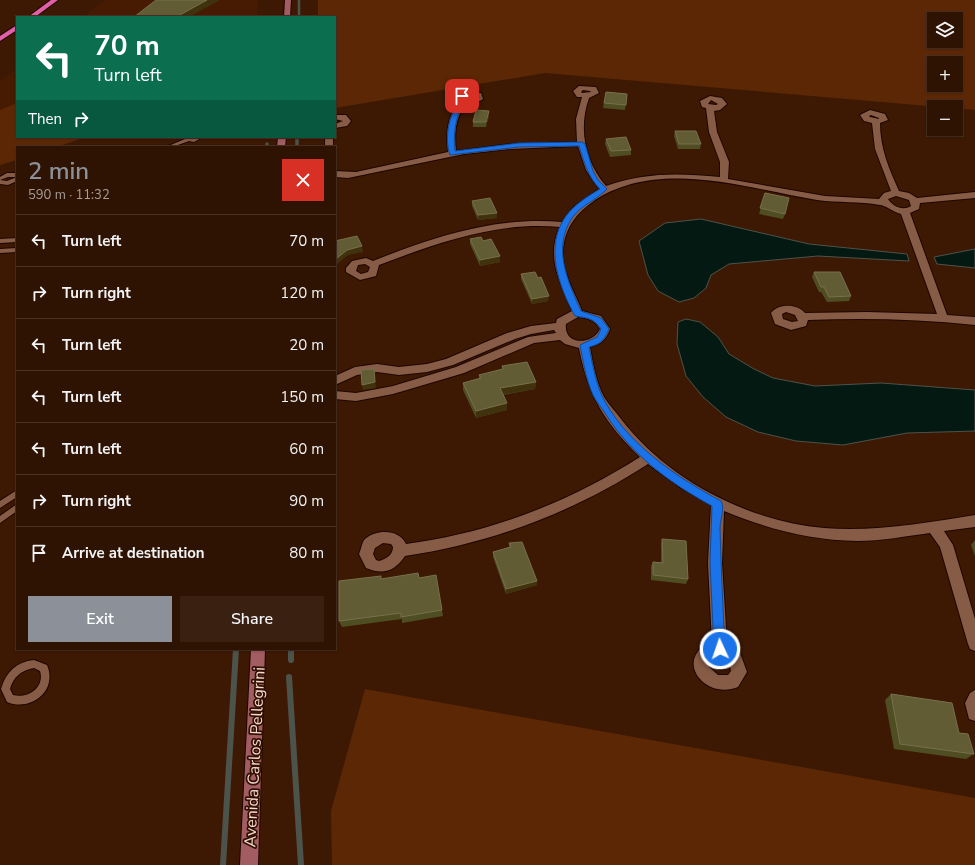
<!DOCTYPE html>
<meta charset="utf-8">
<style>
:root{--surface:#2e1302;--page:#3a2011;--text:#f1f3f6;--muted:#a79e99;--line:#493224;--accent:#8c9099}
body{margin:0;font-family:"Nunito Sans",sans-serif;background:var(--page);color:var(--text);height:100vh;display:flex;flex-direction:column;font-size:15px;white-space:nowrap}
*{box-sizing:border-box;margin:0}
p{font-size:13px;color:var(--muted)}
.icon{flex:none;width:22px;height:22px;fill:none;stroke:currentColor;stroke-width:2;stroke-linecap:round;stroke-linejoin:round}
.map{position:relative;flex:1;overflow:hidden}
.drawer{position:absolute;left:16px;top:146px;width:320px;height:504px;display:flex;flex-direction:column;background:var(--surface);border-radius:0px;box-shadow:0 1px 3px #0004,0 0 0 1px var(--line)}
.drawer>*{flex:none}
.banner{position:absolute;left:16px;top:16px;width:320px;height:122px;border-radius:0px;box-shadow:0 1px 3px #0004,0 0 0 1px var(--line);background:#0b6e4f;color:#fff;overflow:hidden}
.buttons{position:absolute;left:927px;top:12px;display:grid;gap:8px}
.buttons a{display:grid;place-items:center;width:36px;height:36px;border-radius:0px;background:var(--surface);box-shadow:0 1px 3px #0004,0 0 0 1px var(--line);font-size:20px}
.pin{position:absolute;display:grid;place-items:center;width:34px;height:34px;color:#fff;margin:-17px;border-radius:8px;box-shadow:0 2px 6px #0006}
.me{position:absolute;width:44px;margin:-22px;rotate:357deg;stroke-linejoin:round;filter:drop-shadow(0 0 3px #0008)}
.turn{display:flex;align-items:center;gap:14px;height:84px;padding:0 12px;font-size:18px}
.turn .icon{width:52px;height:52px;stroke-width:2.5}
.turn b{display:block;font-size:28px;line-height:34px}
.then{display:flex;align-items:center;height:38px;padding:0 12px;background:#0003;gap:8px;font-size:15px}
.round{display:grid;place-items:center;flex:none;width:42px;height:42px;border-radius:0px;background:var(--page)}
.summary{display:flex;align-items:center;justify-content:space-between;height:68px;padding:0 12px}
h1{font-size:24px;font-weight:600;line-height:30px;color:var(--accent)}
.primary-button{display:flex;gap:8px;margin-top:auto;padding:8px 12px}
.primary-button a{flex:1;height:46px;border-radius:0px;background:var(--accent);color:#fff;font-size:16px;font-weight:600;line-height:46px;text-align:center}
.primary-button a+a{background:var(--page);color:var(--text)}
ul{padding:0;list-style:none}
li{display:flex;align-items:center;gap:12px;height:52px;padding:0 12px;border-top:1px solid var(--line)}
li div{flex:1}
li b{display:block;font-size:15px}
li em{font-style:normal}
.map>svg:first-child{display:block}
</style>
<div class="map">
<svg width="975" height="865" viewBox="0 0 975 865">
<rect width="100%" height="100%" fill="#3d1903"/>
<!-- built -->
<path fill="#461b01" d="M105 0H258L257 17H83Z
M17 68V137H86L56 147H17V160L0 165V81Z"/>
<!-- green -->
<path fill="#5c2705" fill-rule="evenodd" d="M318 0H975V110L545 73 335 108V17H318ZM934 19H956V41H934ZM934 63H956V85H934Z
M17 103V137H86L56 147H17V160L0 165V110Z
M365 689 975 798V865H332L331 811Z"/>
<!-- water -->
<path fill="#041912" stroke="#4c534a" d="M701 219 809 244 907 254 909 261 818 256 729 264 711 275 706 288 694 298 679 302 658 291 648 275 639 241 665 223Z
M975 249V268L937 264 934 257Z
M686 319 700 322 718 337 729 354 754 369 773 378 815 386 881 383 975 390V431L907 433 843 445 796 441 758 432 726 417 703 397 686 376 677 344 678 322Z"/>
<g fill="none" stroke-linecap="round" stroke-linejoin="round">
<!-- stream-far2 -->
<path stroke="#4c534a" stroke-width="2.5" d="M299 0V17
M297 137V141"/>
<!-- stream-far1 -->
<path stroke="#4c534a" stroke-width="3.5" d="M297 140V147
M267 144V147"/>
<!-- stream -->
<path stroke="#4c534a" stroke-width="6" d="M291 649V660
M289 677 301 865
M223 865 236 649"/>
<!-- lane casing -->
<g stroke="#1f0500" stroke-width="2">
<path id="lane" d="M183 137H188L192 139 197 137H203L194 142 189 141 172 147H166L185 139Z
M7 173H17V177H8L0 180 7 181 17 177V181L8 185 0 184V177Z
M17 238V242L0 243V239Z
M17 248V252L0 253V249Z
M17 490V497L0 508V501Z
M17 504V511L0 523V516Z
M34 660 47 665C58 691 31 712 7 702L1 689C6 672 16 662 34 660ZM34 668 40 671C45 687 28 699 13 695L10 689C13 677 22 670 34 668Z"/>
</g>
<!-- street casing -->
<g stroke="#1f0500" stroke-width="2">
<path id="street" d="M579 86 596 87 599 93 589 98C578 129 585 162 606 186 646 172 679 173 720 177V162L709 132 706 108 702 107 700 101 710 96 722 98 727 104 720 110 714 111 717 132 729 162 728 179 825 196 879 199 884 193 891 191 875 149 872 123 864 121 860 115 870 110 885 114 888 120 880 123C880 148 889 169 899 191L909 193 917 198 975 192V198L920 203 919 209 910 213 947 315 975 317V325C919 319 864 318 808 320L806 326 791 330 775 324 771 313C779 303 797 304 805 313L867 312 937 314 901 214C893 212 885 205 880 205 859 201 838 203 817 200 745 188 655 157 591 203 573 216 562 234 563 257 564 276 575 293 582 311L601 316 610 329C606 340 601 344 590 347 593 364 596 382 604 397 609 405 615 411 621 419 668 480 747 521 824 528 874 532 926 523 975 515V527L944 531 953 545 975 619V651L970 649 968 644 940 547 930 533C907 536 882 541 857 541 811 540 767 529 724 511L722 563 727 644 740 653 747 672 738 687C703 701 673 657 712 642L708 563 711 505 681 488 648 464C574 512 492 543 405 556 394 572 383 575 366 568L359 554C361 550 362 542 365 539 377 529 399 529 406 544 491 533 569 502 640 457 605 423 588 396 579 348L565 344 560 340 534 343 464 373 393 394 356 401 335 399V391L356 393 393 386 456 367 528 337 556 333 554 330 531 334 515 339 453 365 427 372 399 375 377 372 357 375 335 385V376L355 367 377 364 399 367 427 364 446 359 507 333 531 326 556 323 557 319 572 311C561 284 545 257 560 227 497 221 437 243 379 265L376 276 360 280 346 272V268L352 261 366 258 373 261C433 237 497 216 562 222L575 206 599 189 586 170 578 146 511 149 464 154 348 178 335 177V171L356 172 448 152C446 133 447 116 460 101L457 97 466 92 481 93 483 99 475 104H466C455 117 454 134 456 151L511 144 577 142 576 119 582 97H577L573 91ZM583 90 590 91 591 92 582 93 581 92ZM467 96 475 97V98L466 99 465 98ZM711 100 718 104 716 105 708 104ZM871 115 879 118V119L870 117 869 116ZM896 196 909 200 911 206C903 211 893 207 888 199ZM365 264 370 267 368 272 361 274 356 271 358 265ZM786 312 795 315 798 321 792 322 783 319 782 314ZM578 317C588 318 595 320 600 329 592 346 563 345 566 324ZM383 543 391 544 393 547C393 555 386 559 379 561L376 560 373 554 375 548ZM715 655C724 656 730 662 731 671L728 675H718L709 667V661Z
M335 115H346L351 121 347 126 335 128V124L343 121 335 119Z
M325 137H333V147H325Z
M975 690V721L969 719 965 703 970 693Z"/>
</g>
<!-- secondary casing -->
<g stroke="#1f0500" stroke-width="2">
<path id="secondary" d="M285 0H291L290 17H284Z
M278 137H286L285 147H277Z
M251 649H265L258 865H240Z"/>
</g>
<!-- highway casing -->
<g stroke="#1f0500" stroke-width="2">
<path id="highway" d="M51 0H58L35 17H28Z
M17 25V30L0 41V36Z"/>
</g>
<!-- lane -->
<use href="#lane" fill="#875c46" fill-rule="evenodd"/>
<!-- street -->
<use href="#street" fill="#875c46" fill-rule="evenodd"/>
<!-- secondary -->
<use href="#secondary" fill="#a25d63" fill-rule="evenodd"/>
<!-- highway -->
<use href="#highway" fill="#e05fa8" fill-rule="evenodd"/>
</g>
<!-- wall -->
<path fill="#4f4d22" d="M606 92 627 94 625 110 603 108Z
M489 111V116L486 127H473V122Z
M675 131 701 144 700 149H678L674 136Z
M606 139 631 150V155L610 157 605 144Z
M765 193 785 214 783 219 759 214Z
M472 201 497 218 478 220 472 206Z
M470 239 483 241 500 256V262L480 266 470 244Z
M814 272 851 296 849 301 827 302 821 292H819L812 277Z
M521 274 538 278 548 301 532 304 521 279Z
M502 366 536 382 535 389 503 395 507 410 476 418 463 390V383L479 379V375L502 369Z
M662 539 688 579 686 584 651 580V566L653 562H661V544Z
M975 540V556L971 545Z
M509 543 537 581V585L506 594 493 557V552L509 547Z
M419 578 442 610 443 616 402 623V619L342 627 339 621 382 579Z
M891 694 959 733 974 754 966 759 894 749 885 700Z"/>
<!-- shaded-wall -->
<path fill="#41320e" d="M207 0H220L189 17 178 16Z
M489 111V116L486 127V122Z
M497 213V218L478 220V215Z
M362 246 363 252 348 255 337 264 336 259 347 250Z
M500 256V262L480 266V260Z
M549 296 548 301 532 304V299Z
M374 369 376 388 363 390 362 385Z
M536 382 535 389 499 395 500 388Z
M507 403V410L476 418V411Z
M537 581V585L506 594V589Z"/>
<!-- building -->
<path fill="#615c34" stroke="#78704c" d="M156 0H207L178 16 189 17H134Z
M606 92 627 94 626 105 604 103Z
M476 110 489 111 486 122H473Z
M675 131H696L701 144H679Z
M626 137 631 150 611 151 606 139Z
M765 193 789 198 785 214 760 208Z
M490 198 497 213 478 215 472 201Z
M357 236 362 246 347 250 336 259 335 257V241Z
M481 237 483 241 491 239 500 256 480 260 470 239Z
M535 272 538 278 541 277 549 296 532 299 521 274Z
M814 272H840L851 296 829 297 824 287H821Z
M527 362 536 382 500 388 507 403 476 411 463 383 481 378 479 375 503 369 502 366Z
M374 369 375 382 362 385 361 370Z
M662 539 686 541 688 579 653 575V562L663 563Z
M522 542 537 581 506 589 493 552 511 547 509 543Z
M418 573 419 578 436 575 442 610 401 617V613L339 621V581L381 576V579Z
M891 694 952 703 959 733 968 734 974 754 900 744Z"/>
<!-- route -->
<path fill="#1a73e8" stroke="#114b97" d="M462 94 465 96 464 98 466 101C455 116 453 133 455 151L519 143 582 142 585 144 593 171 598 180 607 189C597 200 581 205 572 218 552 248 568 282 581 311L601 318 609 329C604 340 601 344 589 347 592 362 595 379 601 394 624 442 676 477 721 501 725 508 720 520 720 528 721 569 723 608 725 649L724 652 720 654 716 652 714 649 710 563 712 506C670 483 631 455 605 413 601 407 596 401 593 395 586 379 583 361 580 345L597 337 601 329C594 318 587 318 575 316 559 287 544 246 566 216 575 204 588 196 600 189 588 177 584 162 579 146L519 147 450 155C444 138 449 114 460 101L458 98Z"/>
<g text-anchor="middle" stroke-width="3.5" stroke-linejoin="round" paint-order="stroke">
<!-- near-street labels -->
<g font-size="16" fill="#f3dace" stroke="#320f00">
<text transform="translate(254 757) rotate(-87)" y="6">Avenida Carlos Pellegrini</text>
</g>
</g>
</svg>
<div class="buttons">
<a><svg class="icon" aria-label="layers" viewBox="0 0 24 24"><path d="M12 4l9 5-9 5-9-5zM3 14l9 5 9-5"/></svg></a>
<a>+</a>
<a>−</a>
</div>
<div class="pin" style="left:462px;top:96px;background:#d93025"><svg class="icon" aria-label="arrive" viewBox="0 0 24 24"><path d="M6 21V4h12l-3 4 3 4H6"/></svg></div>
<svg class="me" style="left:720px;top:649px" viewBox="-20 -20 40 40"><circle r="17" fill="#1a73e8" stroke="#fff" stroke-width="3"/><path d="M0-11L8 9 0 5-8 9z" fill="#fff"/></svg>
<div class="banner">
<div class="turn"><svg class="icon" aria-label="left" viewBox="0 0 24 24"><path d="M17 20v-9H6M10 6l-5 5 5 5"/></svg><div><b>70 m</b>Turn left</div></div>
<div class="then">Then<svg class="icon" aria-label="right" viewBox="0 0 24 24"><path d="M7 20v-9h11M14 6l5 5-5 5"/></svg></div>
</div>
<section class="drawer">
<div class="summary"><div><h1>2 min</h1><p>590 m · 11:32</p></div><a class="round" style="background:#d93025;color:#fff"><svg class="icon" aria-label="close" viewBox="0 0 24 24"><path d="M6 6l12 12M18 6L6 18"/></svg></a></div>
<ul>
<li><svg class="icon" aria-label="left" viewBox="0 0 24 24"><path d="M17 20v-9H6M10 6l-5 5 5 5"/></svg><div><b>Turn left</b></div><em>70 m</em></li>
<li><svg class="icon" aria-label="right" viewBox="0 0 24 24"><path d="M7 20v-9h11M14 6l5 5-5 5"/></svg><div><b>Turn right</b></div><em>120 m</em></li>
<li><svg class="icon" aria-label="left" viewBox="0 0 24 24"><path d="M17 20v-9H6M10 6l-5 5 5 5"/></svg><div><b>Turn left</b></div><em>20 m</em></li>
<li><svg class="icon" aria-label="left" viewBox="0 0 24 24"><path d="M17 20v-9H6M10 6l-5 5 5 5"/></svg><div><b>Turn left</b></div><em>150 m</em></li>
<li><svg class="icon" aria-label="left" viewBox="0 0 24 24"><path d="M17 20v-9H6M10 6l-5 5 5 5"/></svg><div><b>Turn left</b></div><em>60 m</em></li>
<li><svg class="icon" aria-label="right" viewBox="0 0 24 24"><path d="M7 20v-9h11M14 6l5 5-5 5"/></svg><div><b>Turn right</b></div><em>90 m</em></li>
<li><svg class="icon" aria-label="arrive" viewBox="0 0 24 24"><path d="M6 21V4h12l-3 4 3 4H6"/></svg><div><b>Arrive at destination</b></div><em>80 m</em></li>
</ul>
<div class="primary-button"><a>Exit</a><a>Share</a></div>
</section>
</div>
